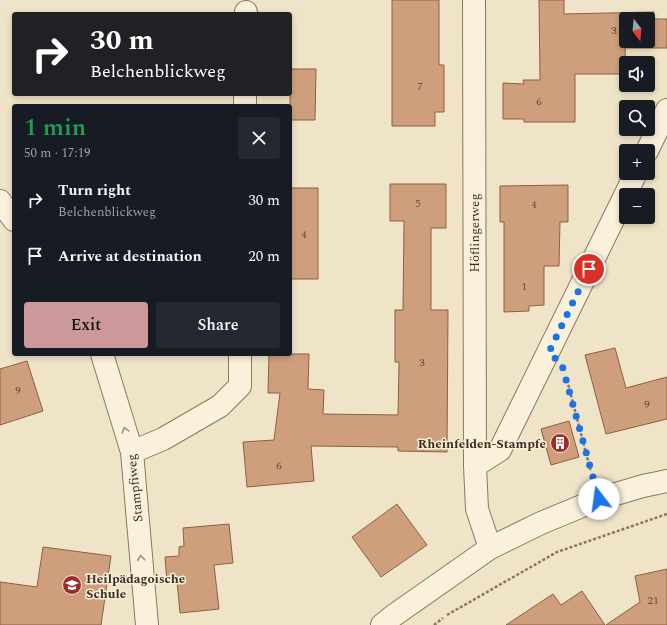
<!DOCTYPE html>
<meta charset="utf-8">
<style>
:root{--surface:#171b24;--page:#242831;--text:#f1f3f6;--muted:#9ea1a6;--accent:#cc999b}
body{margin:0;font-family:Spectral,serif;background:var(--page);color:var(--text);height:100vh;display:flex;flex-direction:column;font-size:15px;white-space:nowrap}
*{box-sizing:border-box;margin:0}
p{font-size:13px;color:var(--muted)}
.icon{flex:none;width:22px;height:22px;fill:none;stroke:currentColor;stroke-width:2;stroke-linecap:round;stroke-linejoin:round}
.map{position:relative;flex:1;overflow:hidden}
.drawer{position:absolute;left:12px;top:104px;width:280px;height:252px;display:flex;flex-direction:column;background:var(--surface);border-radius:4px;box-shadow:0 2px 6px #0003}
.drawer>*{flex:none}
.hud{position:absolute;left:12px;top:12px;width:280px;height:84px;border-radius:4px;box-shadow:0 2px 6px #0003;background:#202124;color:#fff;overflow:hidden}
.needle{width:26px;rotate:164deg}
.fabs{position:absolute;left:619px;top:12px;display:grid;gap:8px}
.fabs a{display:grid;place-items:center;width:36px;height:36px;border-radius:4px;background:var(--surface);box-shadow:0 2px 6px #0003;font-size:20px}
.pin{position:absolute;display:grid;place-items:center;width:34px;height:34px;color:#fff;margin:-17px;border:2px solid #fff;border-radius:50%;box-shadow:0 1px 4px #0007}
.me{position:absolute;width:44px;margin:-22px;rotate:345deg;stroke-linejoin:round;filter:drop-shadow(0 0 3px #0008)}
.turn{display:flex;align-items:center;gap:14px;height:84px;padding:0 12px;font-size:18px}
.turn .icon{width:52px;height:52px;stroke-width:2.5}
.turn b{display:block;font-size:28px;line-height:34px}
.round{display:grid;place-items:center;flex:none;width:42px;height:42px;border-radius:4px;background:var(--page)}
.head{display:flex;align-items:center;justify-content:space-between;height:68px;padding:0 12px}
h1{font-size:24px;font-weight:600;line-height:30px;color:#1e9e55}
.action{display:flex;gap:8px;margin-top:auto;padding:8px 12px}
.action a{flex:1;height:46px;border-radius:4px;background:var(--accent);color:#111;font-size:16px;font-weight:600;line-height:46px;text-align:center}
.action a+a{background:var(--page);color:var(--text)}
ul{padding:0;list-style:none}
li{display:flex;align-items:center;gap:12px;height:56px;padding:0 12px}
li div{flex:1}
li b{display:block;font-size:15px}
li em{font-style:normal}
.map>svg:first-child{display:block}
</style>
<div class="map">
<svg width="667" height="625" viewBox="0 0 667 625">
<rect width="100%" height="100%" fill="#f0e4c8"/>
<!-- building -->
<path fill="#cf9f7d" stroke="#8d5f41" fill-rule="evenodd" d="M392 0H439V65H444V112H435V126H392Z
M539 0H564V14L654 12V19H667V48H625L626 74H575V122H524V119H503V83L524 84 523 80H540ZM626 19H648V41H626Z
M290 69H316L315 120H290Z
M390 184H446V228H431V310H448L447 452 398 451V447L311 446 314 481 247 487 243 442 274 440 280 393H268L269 354H309L308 389 324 390 323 414 398 415 399 362H395V310H403L404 221H390Z
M568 185V222H560L559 266H544V305L529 306V311L504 312V222H500V186Z
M290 188H318V279H290Z
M615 348 626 388 667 377V419L606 434 585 355Z
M27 361 43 411 0 425V369Z
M569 421 579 457 551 465 541 429Z
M397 504 427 545 381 577 352 537Z
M229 524 233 563 214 565 219 609 180 613 177 581 167 582 165 557 179 556V547L184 546 183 528Z
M43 547 111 556 101 625H0V582L37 587Z
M667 569V625H606L640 602 635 576Z
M582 591 605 625H506L553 594 561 605Z"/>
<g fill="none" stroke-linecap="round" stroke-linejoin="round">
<!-- street casing -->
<g stroke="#8d765c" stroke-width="24">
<path id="street" d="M474 0 475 466 477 509 490 548
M246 14V12
M245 106V94
M647 151 667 110
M0 201 14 220
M102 354 132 452 147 625
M132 452 163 439 220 406 240 386V354
M475 466 500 450 636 173
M382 625 393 616 490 548 541 523 599 499 643 486 667 481"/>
</g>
<!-- path -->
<path stroke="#8d765c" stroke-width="2.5" stroke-dasharray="3 2" stroke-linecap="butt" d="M567 380 591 472
M447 615 557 552 667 514
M434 625 443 618"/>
<!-- street -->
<use href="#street" stroke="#faf1dc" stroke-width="22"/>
</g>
<!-- one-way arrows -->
<defs><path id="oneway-chevron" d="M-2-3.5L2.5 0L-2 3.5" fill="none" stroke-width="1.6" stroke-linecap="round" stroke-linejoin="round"/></defs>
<g stroke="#9c907e">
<use href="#oneway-chevron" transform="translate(125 430) rotate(-107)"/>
<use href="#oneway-chevron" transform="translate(141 558) rotate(-95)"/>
</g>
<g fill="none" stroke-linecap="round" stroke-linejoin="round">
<!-- route -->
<path stroke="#1a73e8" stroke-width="7" stroke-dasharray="0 12.6" d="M589 269 549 352 562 365 599 499"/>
</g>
<!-- icons -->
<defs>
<g id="building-disc" transform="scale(1)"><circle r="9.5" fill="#9e2a2b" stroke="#f7eed8"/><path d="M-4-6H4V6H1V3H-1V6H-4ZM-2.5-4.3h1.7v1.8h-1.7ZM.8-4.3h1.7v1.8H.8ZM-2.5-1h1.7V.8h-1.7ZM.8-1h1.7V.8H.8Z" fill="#fff"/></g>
<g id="school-disc" transform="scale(1)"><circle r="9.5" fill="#9e2a2b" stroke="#f7eed8"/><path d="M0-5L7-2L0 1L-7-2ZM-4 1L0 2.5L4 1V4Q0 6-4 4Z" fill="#fff"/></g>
</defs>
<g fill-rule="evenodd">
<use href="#building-disc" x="560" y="443"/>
<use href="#school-disc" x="72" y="585"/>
</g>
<g text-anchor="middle" stroke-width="3" stroke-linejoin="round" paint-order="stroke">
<!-- number labels -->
<g font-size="11" fill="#624a37">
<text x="614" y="34">3</text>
<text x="420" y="90">7</text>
<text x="539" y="105">6</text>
<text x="418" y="207">5</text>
<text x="534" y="208">4</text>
<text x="304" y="238">4</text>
<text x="524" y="290">1</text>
<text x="422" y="366">3</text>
<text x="18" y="394">9</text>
<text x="647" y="408">9</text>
<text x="279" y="469">6</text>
<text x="653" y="604">21</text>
</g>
<!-- street labels -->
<g font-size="13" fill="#3d2e20" stroke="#f7eed8">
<text transform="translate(474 233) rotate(-90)" y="5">Höflingerweg</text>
<text transform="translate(134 488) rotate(-96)" y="5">Stampfiweg</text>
</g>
<!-- poi labels -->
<g font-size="13" font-weight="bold" fill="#3d2e20" stroke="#f7eed8" text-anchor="end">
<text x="546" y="448">Rheinfelden-Stampfe</text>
<text x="86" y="583" text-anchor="start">Heilpädagoische<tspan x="86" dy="15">Schule</tspan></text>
</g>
</g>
</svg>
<div class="fabs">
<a><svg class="needle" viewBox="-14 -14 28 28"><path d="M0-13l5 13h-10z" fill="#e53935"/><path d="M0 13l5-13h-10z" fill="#9ea1a6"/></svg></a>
<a><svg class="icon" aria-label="sound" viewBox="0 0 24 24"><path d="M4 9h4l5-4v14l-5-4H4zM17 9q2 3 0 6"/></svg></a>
<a><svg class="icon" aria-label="search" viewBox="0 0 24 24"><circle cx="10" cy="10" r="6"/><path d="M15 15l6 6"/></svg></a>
<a>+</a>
<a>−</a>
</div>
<div class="pin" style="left:589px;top:269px;background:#d93025"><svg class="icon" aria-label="arrive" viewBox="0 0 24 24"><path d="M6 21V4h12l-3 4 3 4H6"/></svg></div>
<svg class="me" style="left:599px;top:499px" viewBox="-20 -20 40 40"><circle r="19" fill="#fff"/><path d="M0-13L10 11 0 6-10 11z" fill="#1a73e8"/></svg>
<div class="hud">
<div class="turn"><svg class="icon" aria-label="right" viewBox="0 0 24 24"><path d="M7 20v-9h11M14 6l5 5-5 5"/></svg><div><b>30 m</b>Belchenblickweg</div></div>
</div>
<section class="drawer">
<div class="head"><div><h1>1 min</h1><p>50 m · 17:19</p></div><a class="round"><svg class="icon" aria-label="close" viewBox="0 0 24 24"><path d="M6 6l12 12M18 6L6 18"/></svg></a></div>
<ul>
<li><svg class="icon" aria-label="right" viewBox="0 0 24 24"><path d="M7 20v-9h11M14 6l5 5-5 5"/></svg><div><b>Turn right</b><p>Belchenblickweg</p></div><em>30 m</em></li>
<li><svg class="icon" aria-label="arrive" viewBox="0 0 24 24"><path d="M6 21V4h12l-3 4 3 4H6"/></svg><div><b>Arrive at destination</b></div><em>20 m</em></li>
</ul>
<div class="action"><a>Exit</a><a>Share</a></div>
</section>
</div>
